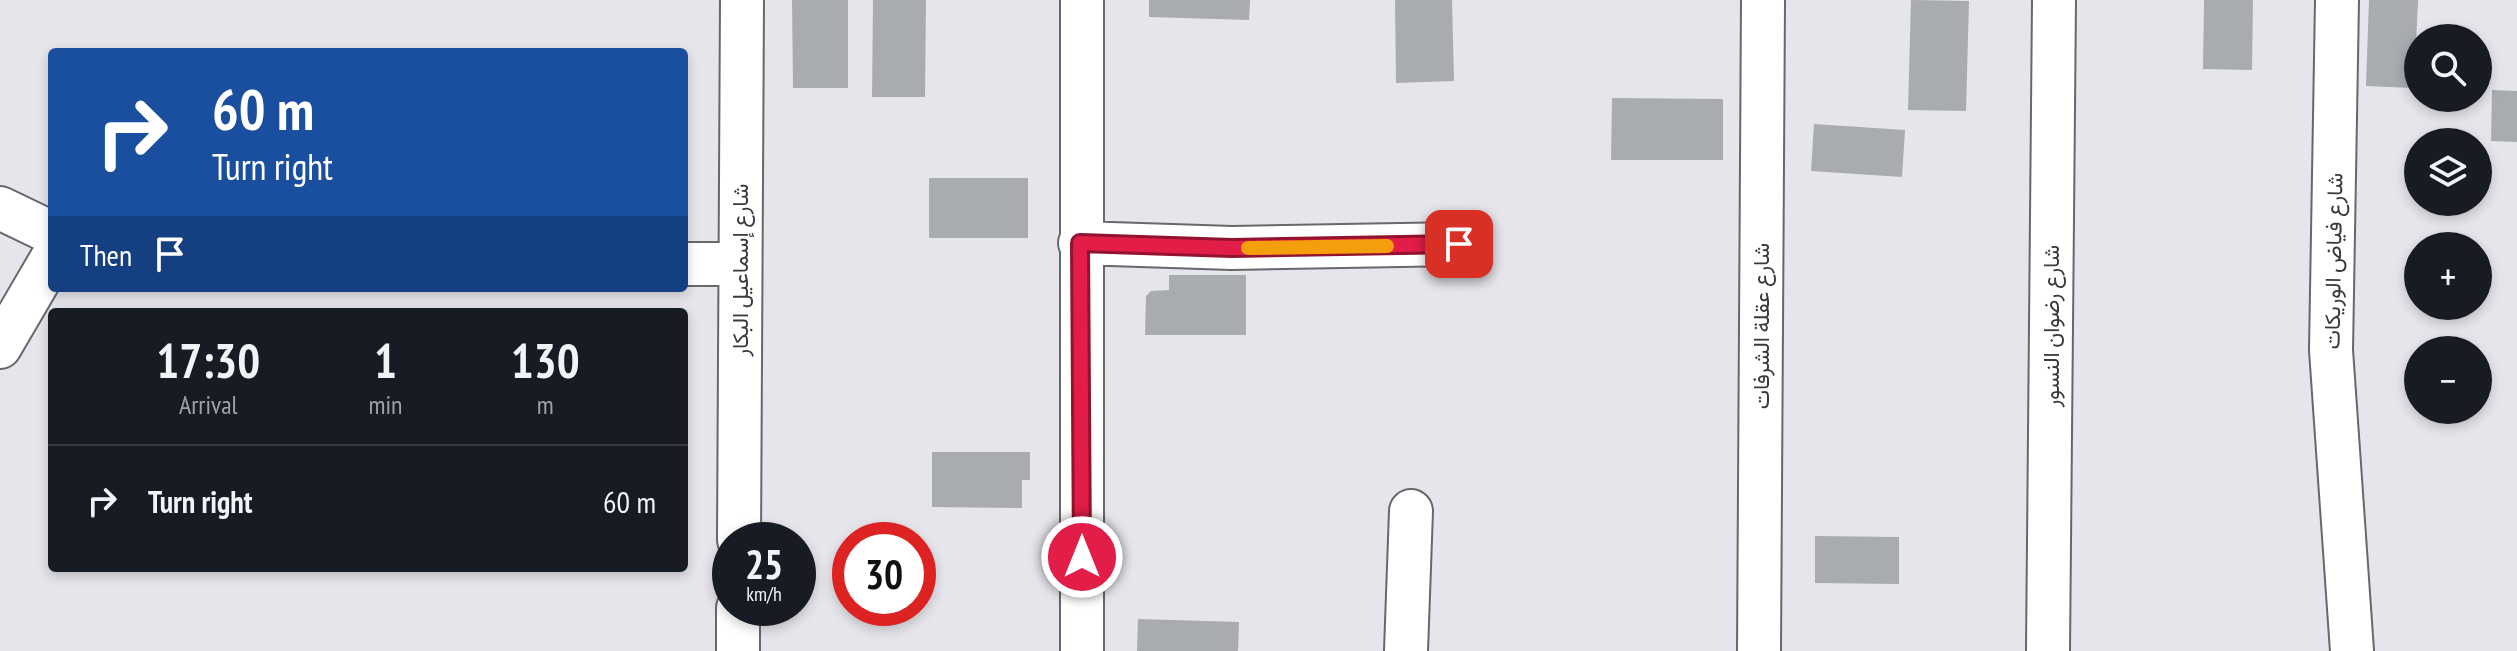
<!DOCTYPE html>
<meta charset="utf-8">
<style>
:root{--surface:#171b24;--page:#242831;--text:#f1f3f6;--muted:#9ea1a6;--line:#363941}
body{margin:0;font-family:"PT Sans Narrow",Vazirmatn,sans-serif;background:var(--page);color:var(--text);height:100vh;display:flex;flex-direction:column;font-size:30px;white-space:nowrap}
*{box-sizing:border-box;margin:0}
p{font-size:26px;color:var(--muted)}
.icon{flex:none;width:44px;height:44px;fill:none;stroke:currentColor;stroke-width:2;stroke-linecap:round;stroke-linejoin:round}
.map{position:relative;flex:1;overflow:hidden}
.details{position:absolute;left:48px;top:308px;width:640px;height:264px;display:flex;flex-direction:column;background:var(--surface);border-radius:8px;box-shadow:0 4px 12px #0003}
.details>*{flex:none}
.top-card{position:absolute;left:48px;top:48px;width:640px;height:244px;border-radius:8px;box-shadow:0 4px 12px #0003;background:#1a4fa0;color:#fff;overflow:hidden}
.controls{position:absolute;left:2404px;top:24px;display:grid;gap:16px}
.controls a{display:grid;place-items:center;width:88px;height:88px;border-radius:50%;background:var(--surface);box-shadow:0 4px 12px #0003;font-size:40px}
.speed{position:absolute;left:712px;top:522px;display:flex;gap:16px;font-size:40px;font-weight:700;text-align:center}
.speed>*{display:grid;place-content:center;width:104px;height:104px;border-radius:50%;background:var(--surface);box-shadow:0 4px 12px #0003;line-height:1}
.speed small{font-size:20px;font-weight:400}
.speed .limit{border:12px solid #d22;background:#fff;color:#111}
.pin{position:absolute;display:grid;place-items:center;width:68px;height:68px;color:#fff;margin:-34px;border-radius:16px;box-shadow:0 4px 12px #0006}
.me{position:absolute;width:88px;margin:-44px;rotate:0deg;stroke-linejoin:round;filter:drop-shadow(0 0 6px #0008)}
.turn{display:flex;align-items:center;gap:28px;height:168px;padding:0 32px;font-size:36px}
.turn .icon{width:104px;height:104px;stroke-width:2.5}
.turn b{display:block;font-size:56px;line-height:68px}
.then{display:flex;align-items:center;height:76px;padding:0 32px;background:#0003;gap:16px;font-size:30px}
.eta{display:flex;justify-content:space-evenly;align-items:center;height:136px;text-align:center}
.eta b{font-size:48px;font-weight:600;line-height:56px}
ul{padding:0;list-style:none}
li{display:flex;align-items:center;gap:24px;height:112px;padding:0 32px;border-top:2px solid var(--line)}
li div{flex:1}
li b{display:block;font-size:30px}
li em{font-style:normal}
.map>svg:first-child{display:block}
</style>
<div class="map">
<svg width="2517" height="651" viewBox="0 0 2517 651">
<rect width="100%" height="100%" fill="#e6e5eb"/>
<!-- building -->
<path fill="#a8abb0" d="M792 0H848V88H793Z
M873 0H926L925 97H872Z
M1149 0H1250L1249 20 1149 17Z
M1395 0H1452L1454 81 1396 83Z
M1911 0 1969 1 1966 111 1908 110Z
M2204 0H2253L2252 70 2203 69Z
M2369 0H2418L2414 88 2366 86Z
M2492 90 2517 91V142L2491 141Z
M1612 98 1723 99V160H1611Z
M1814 124 1905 130 1902 177 1811 171Z
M929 178H1028V238H929Z
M1169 275H1246V335H1145L1146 296 1151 291 1169 290Z
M932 452H1030V480H1022V508L932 507Z
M1815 536 1899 537V584L1815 583Z
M1138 619 1239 622 1238 651H1137Z"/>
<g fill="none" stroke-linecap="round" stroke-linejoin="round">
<!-- minor casing -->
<g stroke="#68676c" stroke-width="46">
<path id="minor" d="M1082 0V651
M2337 0 2331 350 2352 651
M0 208 52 233
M1080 243 1232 248 1459 244
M684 264H740
M0 347 52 258
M739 540 742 0
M738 651V608
M1406 651 1411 511
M1759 651 1763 0
M2048 651 2054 0"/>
</g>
<!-- minor -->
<use href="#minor" stroke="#fff" stroke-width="42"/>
</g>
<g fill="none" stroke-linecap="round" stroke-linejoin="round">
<!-- route casing -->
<g stroke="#92132f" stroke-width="20">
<path id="route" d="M1082 557 1080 243 1232 248 1459 244"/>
</g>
<!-- route -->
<use href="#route" stroke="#e11d48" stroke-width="14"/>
<!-- slow -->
<path stroke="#f59e0b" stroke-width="14" d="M1248 248 1387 246"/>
</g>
<g text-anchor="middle" stroke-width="7" stroke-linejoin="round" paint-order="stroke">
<!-- street labels -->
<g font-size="22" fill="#3a393c" stroke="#fff">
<text transform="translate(2333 261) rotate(-89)" y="8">شارع فياض الوريكات</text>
<text transform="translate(740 270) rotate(-90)" y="8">شارع إسماعيل البكار</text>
<text transform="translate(1761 326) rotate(-90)" y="8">شارع عقلة الشرفات</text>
<text transform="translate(2051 326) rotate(-90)" y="8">شارع رضوان النسور</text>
</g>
</g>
</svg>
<div class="controls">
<a><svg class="icon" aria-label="search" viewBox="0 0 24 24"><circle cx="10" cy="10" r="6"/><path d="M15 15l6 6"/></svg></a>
<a><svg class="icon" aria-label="layers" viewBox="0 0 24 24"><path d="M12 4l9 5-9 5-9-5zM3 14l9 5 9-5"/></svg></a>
<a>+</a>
<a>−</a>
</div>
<div class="speed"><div>25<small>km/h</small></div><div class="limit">30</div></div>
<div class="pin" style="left:1459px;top:244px;background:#d93025"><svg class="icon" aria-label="arrive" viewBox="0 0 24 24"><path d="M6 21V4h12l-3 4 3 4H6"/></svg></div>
<svg class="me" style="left:1082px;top:557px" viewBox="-20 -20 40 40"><circle r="17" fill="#e11d48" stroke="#fff" stroke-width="3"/><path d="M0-11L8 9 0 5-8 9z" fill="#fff"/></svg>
<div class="top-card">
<div class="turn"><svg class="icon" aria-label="right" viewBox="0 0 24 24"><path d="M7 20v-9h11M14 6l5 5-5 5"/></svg><div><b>60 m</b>Turn right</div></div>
<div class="then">Then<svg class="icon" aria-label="arrive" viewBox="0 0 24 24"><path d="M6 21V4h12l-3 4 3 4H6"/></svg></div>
</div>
<section class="details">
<div class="eta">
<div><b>17:30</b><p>Arrival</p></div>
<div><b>1</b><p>min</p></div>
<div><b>130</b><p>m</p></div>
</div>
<ul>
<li><svg class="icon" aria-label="right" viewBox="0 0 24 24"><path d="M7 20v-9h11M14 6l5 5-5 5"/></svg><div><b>Turn right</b></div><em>60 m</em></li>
</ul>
</section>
</div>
